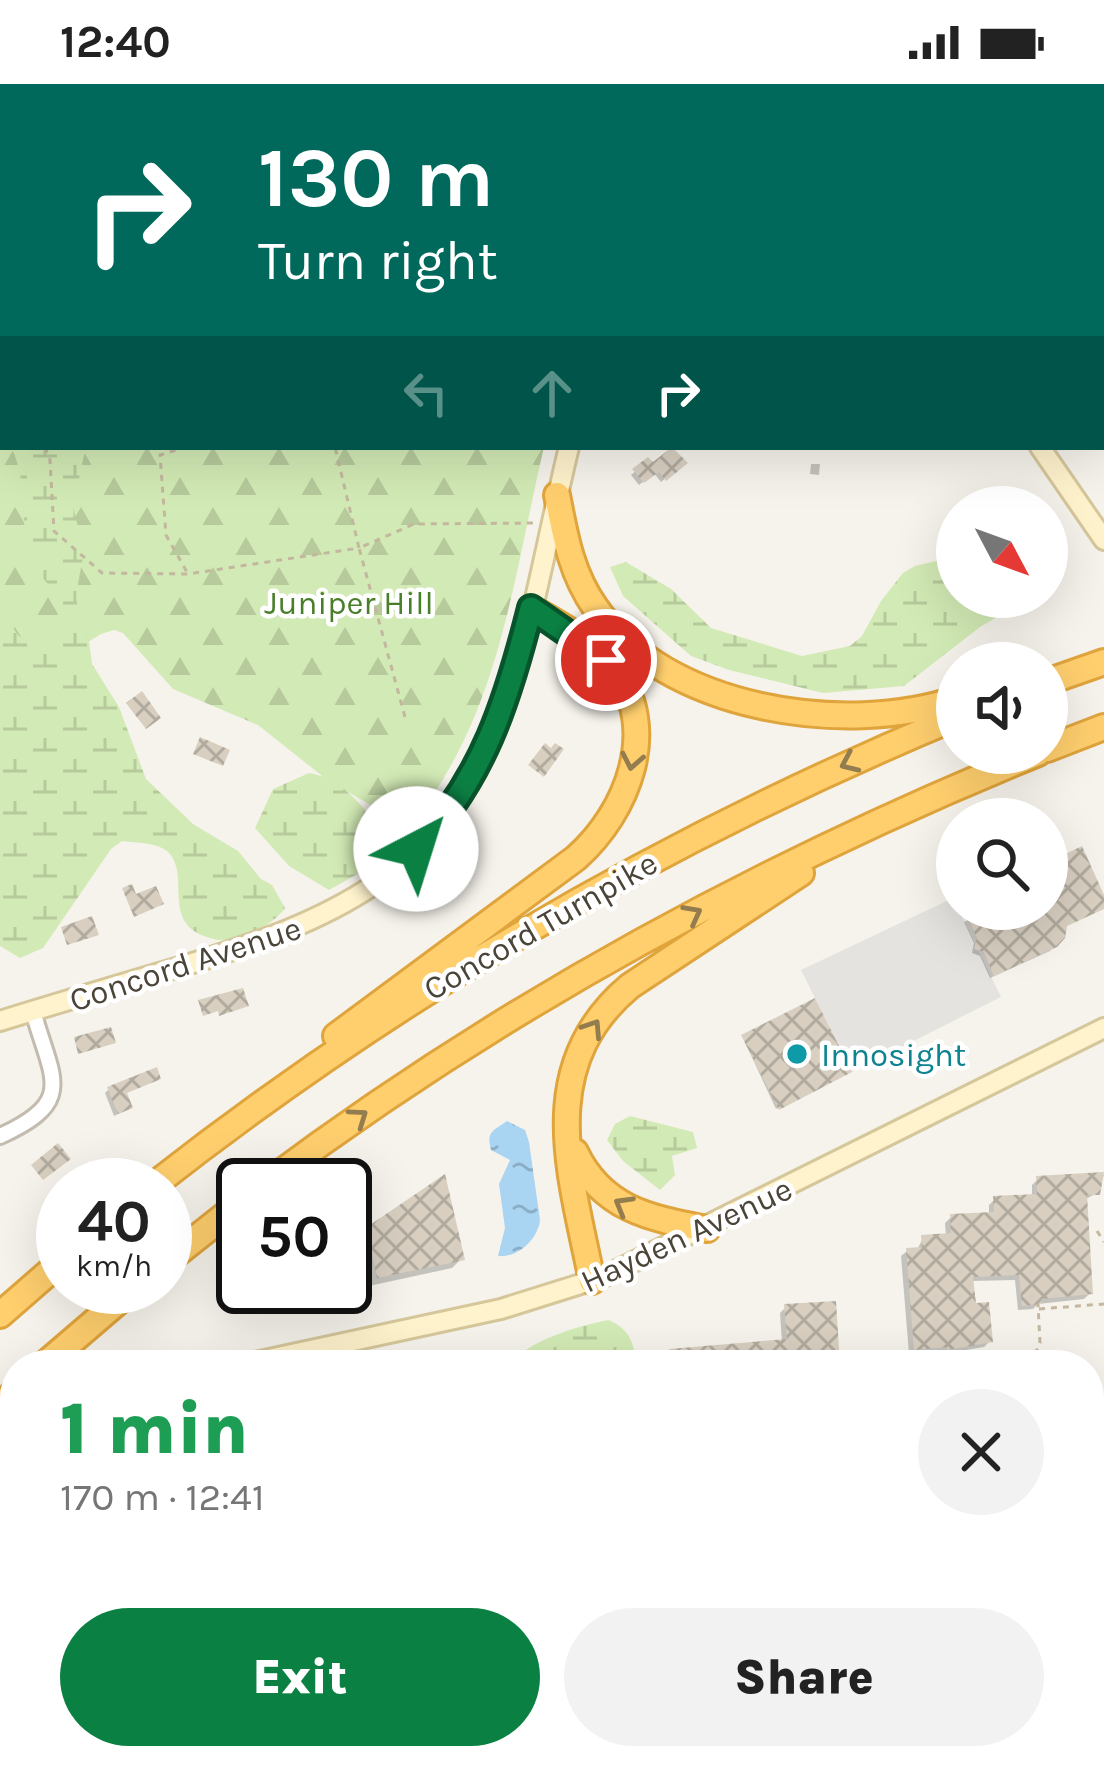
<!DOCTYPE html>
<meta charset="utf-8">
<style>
:root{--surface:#fff;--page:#f2f2f2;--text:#222;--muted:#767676;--accent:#0b8043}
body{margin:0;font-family:Karla,sans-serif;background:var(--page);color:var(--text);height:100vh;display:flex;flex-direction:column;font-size:45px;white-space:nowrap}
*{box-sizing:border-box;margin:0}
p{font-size:39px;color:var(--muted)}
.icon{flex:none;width:66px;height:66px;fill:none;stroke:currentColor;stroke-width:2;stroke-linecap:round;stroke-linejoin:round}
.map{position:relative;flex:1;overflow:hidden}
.drawer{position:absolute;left:0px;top:1266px;width:1104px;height:420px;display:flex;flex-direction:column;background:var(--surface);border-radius:48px 48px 0 0;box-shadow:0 12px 48px #0002}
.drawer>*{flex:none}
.top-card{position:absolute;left:0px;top:0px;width:1104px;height:366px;box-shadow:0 12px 48px #0002;background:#00695c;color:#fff;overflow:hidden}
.needle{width:78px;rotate:131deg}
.controls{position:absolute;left:936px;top:402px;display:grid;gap:24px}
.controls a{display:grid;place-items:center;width:132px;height:132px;border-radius:50%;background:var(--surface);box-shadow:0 12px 48px #0002;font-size:60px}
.speed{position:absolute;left:36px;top:1074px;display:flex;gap:24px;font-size:60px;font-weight:700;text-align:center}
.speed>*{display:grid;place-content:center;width:156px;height:156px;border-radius:50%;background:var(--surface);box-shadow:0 12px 48px #0002;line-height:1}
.speed small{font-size:30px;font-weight:400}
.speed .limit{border:6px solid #111;border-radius:18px;background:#fff;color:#111}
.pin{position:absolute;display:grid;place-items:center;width:102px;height:102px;color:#fff;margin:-51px;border:6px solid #fff;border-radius:50%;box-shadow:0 3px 12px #0007}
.me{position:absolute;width:132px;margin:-66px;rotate:40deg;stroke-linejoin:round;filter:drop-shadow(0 0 9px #0008)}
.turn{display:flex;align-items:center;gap:42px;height:252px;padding:0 60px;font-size:54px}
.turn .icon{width:156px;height:156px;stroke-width:2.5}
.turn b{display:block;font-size:84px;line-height:102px}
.lanes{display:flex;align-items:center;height:114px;padding:0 60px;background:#0003;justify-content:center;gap:60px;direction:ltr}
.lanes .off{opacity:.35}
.round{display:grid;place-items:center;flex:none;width:126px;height:126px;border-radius:63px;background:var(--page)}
.overview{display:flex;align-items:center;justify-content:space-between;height:204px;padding:0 60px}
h1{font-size:72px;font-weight:800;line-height:90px;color:#1e9e55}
.primary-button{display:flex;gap:24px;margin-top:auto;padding:24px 60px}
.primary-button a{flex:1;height:138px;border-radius:72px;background:var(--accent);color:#fff;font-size:48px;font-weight:800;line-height:138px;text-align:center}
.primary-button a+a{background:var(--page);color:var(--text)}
.status{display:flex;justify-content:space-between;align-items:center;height:84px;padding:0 60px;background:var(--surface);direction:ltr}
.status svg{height:33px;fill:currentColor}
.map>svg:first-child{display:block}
</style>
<div class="status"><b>12:40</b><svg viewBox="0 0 49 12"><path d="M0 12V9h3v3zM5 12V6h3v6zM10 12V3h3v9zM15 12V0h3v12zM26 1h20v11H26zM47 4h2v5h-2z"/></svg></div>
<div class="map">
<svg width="1104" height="1686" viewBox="0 0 1104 1686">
<defs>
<pattern id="forest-firs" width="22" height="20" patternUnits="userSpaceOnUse" patternTransform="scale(3)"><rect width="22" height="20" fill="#d2eab5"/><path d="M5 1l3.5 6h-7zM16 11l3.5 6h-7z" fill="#b6ca9c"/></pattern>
<pattern id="wetland-marsh" width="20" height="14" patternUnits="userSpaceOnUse" patternTransform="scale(3)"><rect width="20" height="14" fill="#d2eab5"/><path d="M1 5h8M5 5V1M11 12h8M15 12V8" fill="none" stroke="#b6ca9c"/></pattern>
<pattern id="water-ripples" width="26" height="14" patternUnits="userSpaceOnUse" patternTransform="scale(3)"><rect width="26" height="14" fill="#a9d4f2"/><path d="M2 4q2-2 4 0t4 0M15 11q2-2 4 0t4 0" fill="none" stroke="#8caec5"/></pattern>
<pattern id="building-cross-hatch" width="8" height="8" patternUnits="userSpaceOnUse" patternTransform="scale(3)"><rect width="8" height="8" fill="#d8cfc1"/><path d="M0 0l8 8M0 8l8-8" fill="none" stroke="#b1aa9e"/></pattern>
</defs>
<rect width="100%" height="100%" fill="#f6f3ec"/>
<!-- commercial -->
<path fill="#f7ead8" d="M15 1456V1671H458L441 1686H0V1470Z"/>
<!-- forest -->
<path fill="url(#forest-firs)" d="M0 13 3 363H544C513 494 499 638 408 743L326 695 258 641 173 605 123 549 114 546 101 550 0 613Z"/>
<!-- wetland -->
<path fill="url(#wetland-marsh)" d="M11 363H90L84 371 73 423 84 467 76 511 79 537 89 557 92 580 119 623 146 695 193 740 238 767 261 795 272 801 285 824C276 837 254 850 239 854 229 857 219 857 210 854 159 840 192 792 168 768 157 758 136 759 122 757L111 765 43 864 20 874 0 862V525L18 551 32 562 58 544C61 489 35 503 28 467 20 433 28 396 11 363Z
M957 472V513H1032L980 543 904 602 823 609 729 586 691 572 623 512 610 483 626 478 671 505 711 544 802 572 850 562 862 552 881 517 903 489 915 482Z
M309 689C347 695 369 731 391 760L370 783 329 806 289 782 255 744 273 705Z
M630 1032 693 1048 697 1064 672 1072 675 1091 660 1106 623 1077 607 1056 615 1040Z
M609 1236C630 1246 634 1258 636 1281H511C525 1257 581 1241 609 1236Z
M521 1671H660L652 1684 644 1686H528Z"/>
<!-- parking -->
<path fill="#e5e3e0" d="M953 814 1001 913 852 988 801 886Z"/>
<!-- water -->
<path fill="url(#water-ripples)" d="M507 1037 525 1046 529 1058 540 1136C538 1155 518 1174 498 1172L505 1144 499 1100 510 1076 491 1066C486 1047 493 1047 507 1037Z"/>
<!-- shadow -->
<path fill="#0003" d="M412 0H444L433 3Z
M648 377 652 382 684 379 661 398 654 389 639 401 631 391Z
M811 380H820L819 391 810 390Z
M1047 782 1104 818V823L1063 843 1062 853 1050 867 990 894 980 872 972 869 974 859 964 838 988 825H1047Z
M743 954 847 990 776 1025Z
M158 994 124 1010 130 1024 114 1032 105 1009 109 1005Z
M1104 1091 1097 1109 1084 1116 1090 1209 1084 1215 1038 1220 1033 1225 1018 1226 1015 1196 971 1197 973 1223 990 1257 984 1263 942 1270V1267L909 1270 901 1172 907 1167 917 1166 923 1154 946 1152 945 1139 951 1133 989 1131V1121L995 1115 1032 1113V1101L1038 1095Z
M369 1145 461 1175 452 1184 369 1202 359 1155Z
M786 1223 837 1281H665L664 1274 670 1268 782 1259 780 1229Z"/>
<!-- building -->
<path fill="url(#building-cross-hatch)" d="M672 363 688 379 666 397 659 388 644 399 632 385 648 373 653 378Z
M142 607 161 634 146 645 126 619Z
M200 653 230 666 223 682 193 670Z
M545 659 551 664 555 659 564 665 544 693 528 681Z
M1082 762 1104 811V825L1067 842 1065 854 1057 863 994 892 984 868 974 865 977 854 967 831 981 825H1047V779Z
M132 800 136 810 156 802 164 820 134 833 122 804Z
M92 832 99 851 67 861 61 843Z
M243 904 249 922 219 932 218 927 203 932 198 916Z
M815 914 852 988 779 1026 741 951Z
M111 943 116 959 78 970 74 953Z
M157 983 161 995 127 1009 133 1024 118 1030 107 1003Z
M58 1059 71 1075 43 1096 31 1081Z
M1104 1088 1100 1111H1087L1093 1210 1041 1215 1042 1220 1022 1222 1019 1191 973 1193 976 1219 989 1218 993 1258 947 1266V1263L914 1266 906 1164 922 1163 921 1151 951 1149 950 1130 994 1128 993 1112 1037 1110 1036 1092Z
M445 1090 465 1176 377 1194 367 1143Z
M836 1217 840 1281H670L669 1265 787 1255 784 1220Z
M1101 1306 1103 1443 1089 1444V1307Z
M169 1671H314L321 1677 313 1686H155Z"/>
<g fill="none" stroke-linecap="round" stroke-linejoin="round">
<!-- street casing -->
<g stroke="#c2bbae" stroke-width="20">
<path id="street" d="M1101 286 1104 287
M0 1052C78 1017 51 994 33 927"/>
</g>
<!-- secondary casing -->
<g stroke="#d6c79b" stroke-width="24">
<path id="secondary" d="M622 0 625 3
M1040 363 1104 456
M0 937C61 918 122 900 183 882 329 837 441 792 500 636 532 549 547 453 569 363
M241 1281 501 1225 603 1193 1104 944
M0 1438 15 1423"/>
</g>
<!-- highway casing -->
<g stroke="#e0a43c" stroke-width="30">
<path id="highway" d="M557 411C565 452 571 489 595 523 665 626 846 653 957 615
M1047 598 1104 578
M1047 665 1104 643
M336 952 576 774C628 728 661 644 613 583 592 557 559 541 531 524
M575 1068C602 1125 649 1134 707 1145
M154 1101C400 908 668 753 957 633
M264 1101C501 923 764 781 1038 669
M165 1179 243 1117
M592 1197C571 1091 533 983 630 902L801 789
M0 1231 63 1176
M44 1281 135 1203
M0 1322 15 1308"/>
</g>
<!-- path -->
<path stroke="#c4b79f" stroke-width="3" stroke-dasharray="6 6" stroke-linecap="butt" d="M263 0 267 3
M73 3 78 0
M0 47 3 45
M0 237 3 246
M45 363 50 376 54 447 102 489 188 490 359 464 335 363
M187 363 160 371 166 451 188 490
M405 633 359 464 414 440 537 439
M1097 1147 1104 1158
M1039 1225 1104 1220
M1030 1281 1040 1259 1038 1220
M856 1686 857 1684"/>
<!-- street -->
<use href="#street" stroke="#fff" stroke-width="14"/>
<!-- secondary -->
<use href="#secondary" stroke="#fff3cd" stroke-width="18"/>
<!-- highway -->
<use href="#highway" stroke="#ffcf6e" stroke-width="24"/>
</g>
<!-- one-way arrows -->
<defs><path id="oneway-chevron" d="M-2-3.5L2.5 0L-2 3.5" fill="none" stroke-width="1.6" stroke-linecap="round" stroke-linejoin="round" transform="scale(3)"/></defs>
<g stroke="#937c4e">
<use href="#oneway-chevron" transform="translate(632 677) rotate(101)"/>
<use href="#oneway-chevron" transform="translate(849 679) rotate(156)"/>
<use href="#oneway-chevron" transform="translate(693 830) rotate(-28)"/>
<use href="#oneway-chevron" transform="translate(593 944) rotate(-57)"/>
<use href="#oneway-chevron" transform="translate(359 1033) rotate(-35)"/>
<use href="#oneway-chevron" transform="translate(623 1121) rotate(-150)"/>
</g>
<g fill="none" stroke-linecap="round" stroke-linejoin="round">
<!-- route casing -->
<g stroke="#07532c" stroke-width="30">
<path id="route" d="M416 765C483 696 508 615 531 524L606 576"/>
</g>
<!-- route -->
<use href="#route" stroke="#0b8043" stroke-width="21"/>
</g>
<!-- markers -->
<circle fill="#0f9aa8" stroke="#fff" stroke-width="4.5" cx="797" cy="970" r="12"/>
<g text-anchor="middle" stroke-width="9" stroke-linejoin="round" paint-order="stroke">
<!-- park labels -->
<g font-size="33" fill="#4a7f2a" stroke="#fff">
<text x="349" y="530">Juniper Hill</text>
</g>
<!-- street labels -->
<g font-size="33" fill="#4b4439" stroke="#fff">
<text transform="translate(540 841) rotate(-30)" y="12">Concord Turnpike</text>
<text transform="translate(185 879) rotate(-18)" y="12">Concord Avenue</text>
<text transform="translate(686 1150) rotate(-25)" y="12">Hayden Avenue</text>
</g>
<!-- culture labels -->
<g font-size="33" fill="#0d838f" stroke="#fff" text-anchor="start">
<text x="821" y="982">Innosight</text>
</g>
</g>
</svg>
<div class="controls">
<a><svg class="needle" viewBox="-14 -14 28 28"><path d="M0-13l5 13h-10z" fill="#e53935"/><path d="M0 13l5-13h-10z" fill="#767676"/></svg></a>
<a><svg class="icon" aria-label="sound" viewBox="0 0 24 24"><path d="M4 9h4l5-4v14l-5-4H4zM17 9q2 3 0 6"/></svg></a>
<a><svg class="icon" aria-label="search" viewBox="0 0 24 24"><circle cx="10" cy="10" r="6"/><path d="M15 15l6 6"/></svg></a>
</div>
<div class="speed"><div>40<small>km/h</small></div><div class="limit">50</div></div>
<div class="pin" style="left:606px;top:576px;background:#d93025"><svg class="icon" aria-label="arrive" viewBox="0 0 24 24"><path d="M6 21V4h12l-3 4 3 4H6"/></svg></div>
<svg class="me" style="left:416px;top:765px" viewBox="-20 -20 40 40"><circle r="19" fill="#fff"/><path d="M0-13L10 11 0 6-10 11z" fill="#0b8043"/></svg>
<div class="top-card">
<div class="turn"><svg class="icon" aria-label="right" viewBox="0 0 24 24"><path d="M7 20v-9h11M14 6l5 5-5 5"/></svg><div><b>130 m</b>Turn right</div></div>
<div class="lanes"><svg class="icon off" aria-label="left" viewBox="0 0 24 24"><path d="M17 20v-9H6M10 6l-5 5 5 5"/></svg><svg class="icon off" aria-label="ahead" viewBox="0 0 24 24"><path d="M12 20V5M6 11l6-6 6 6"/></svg><svg class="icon" aria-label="right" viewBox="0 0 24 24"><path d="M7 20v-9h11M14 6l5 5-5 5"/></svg></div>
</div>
<section class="drawer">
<div class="overview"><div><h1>1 min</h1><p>170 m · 12:41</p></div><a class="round"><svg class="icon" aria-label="close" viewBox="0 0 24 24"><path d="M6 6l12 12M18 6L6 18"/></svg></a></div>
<div class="primary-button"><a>Exit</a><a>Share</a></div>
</section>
</div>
